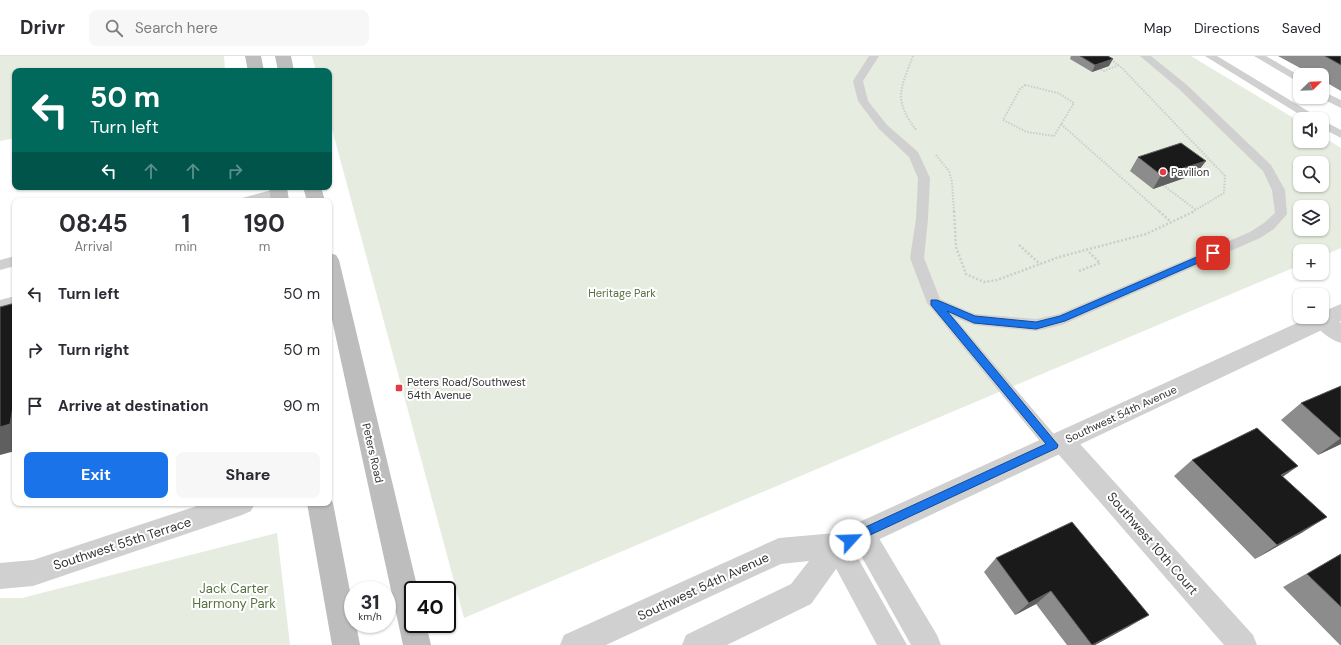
<!DOCTYPE html>
<meta charset="utf-8">
<style>
:root{--surface:#fff;--page:#f7f7f7;--text:#2b2b33;--muted:#7c7c81;--line:#e1e1e2;--accent:#1a73e8}
body{margin:0;font-family:"DM Sans",sans-serif;background:var(--page);color:var(--text);height:100vh;display:flex;flex-direction:column;font-size:15px;white-space:nowrap}
*{box-sizing:border-box;margin:0}
p{font-size:13px;color:var(--muted)}
.icon{flex:none;width:22px;height:22px;fill:none;stroke:currentColor;stroke-width:2;stroke-linecap:round;stroke-linejoin:round}
.map{position:relative;flex:1;overflow:hidden}
.side{position:absolute;left:12px;top:142px;width:320px;height:308px;display:flex;flex-direction:column;background:var(--surface);border-radius:8px;box-shadow:0 1px 3px #0004}
.side>*{flex:none}
.top-card{position:absolute;left:12px;top:12px;width:320px;height:122px;border-radius:8px;box-shadow:0 1px 3px #0004;background:#00695c;color:#fff;overflow:hidden}
.needle{width:26px;rotate:67deg}
.controls{position:absolute;left:1293px;top:12px;display:grid;gap:8px}
.controls a{display:grid;place-items:center;width:36px;height:36px;border-radius:8px;background:var(--surface);box-shadow:0 1px 3px #0004;font-size:20px}
.speed{position:absolute;left:344px;top:525px;display:flex;gap:8px;font-size:20px;font-weight:700;text-align:center}
.speed>*{display:grid;place-content:center;width:52px;height:52px;border-radius:50%;background:var(--surface);box-shadow:0 1px 3px #0004;line-height:1}
.speed small{font-size:10px;font-weight:400}
.speed .limit{border:2px solid #111;border-radius:6px;background:#fff;color:#111}
.pin{position:absolute;display:grid;place-items:center;width:34px;height:34px;color:#fff;margin:-17px;border-radius:8px;box-shadow:0 2px 6px #0006}
.me{position:absolute;width:44px;margin:-22px;rotate:65deg;stroke-linejoin:round;filter:drop-shadow(0 0 3px #0008)}
.turn{display:flex;align-items:center;gap:14px;height:84px;padding:0 12px;font-size:18px}
.turn .icon{width:52px;height:52px;stroke-width:2.5}
.turn b{display:block;font-size:28px;line-height:34px}
.lanes{display:flex;align-items:center;height:38px;padding:0 12px;background:#0003;justify-content:center;gap:20px;direction:ltr}
.lanes .off{opacity:.35}
.eta{display:flex;justify-content:space-evenly;align-items:center;height:68px;text-align:center}
.eta b{font-size:24px;font-weight:700;line-height:28px}
.cta{display:flex;gap:8px;margin-top:auto;padding:8px 12px}
.cta a{flex:1;height:46px;border-radius:8px;background:var(--accent);color:#fff;font-size:16px;font-weight:700;line-height:46px;text-align:center}
.cta a+a{background:var(--page);color:var(--text)}
ul{padding:0;list-style:none}
li{display:flex;align-items:center;gap:12px;height:56px;padding:0 12px}
li div{flex:1}
li b{display:block;font-size:15px}
li em{font-style:normal}
header{display:flex;align-items:center;gap:24px;box-sizing:border-box;height:56px;padding:0 20px;background:var(--surface);border-bottom:1px solid var(--line)}
header strong{font-size:19px}
nav{display:flex;gap:22px;margin-inline-start:auto;font-size:14px}
.search{width:280px;height:36px;background:var(--page);display:flex;align-items:center;gap:10px;box-sizing:border-box;padding:0 14px;border-radius:8px;color:var(--muted);font-size:15px}
.map>svg:first-child{display:block}
</style>
<header>
<strong>Drivr</strong>
<div class="search"><svg class="icon" aria-label="search" viewBox="0 0 24 24"><circle cx="10" cy="10" r="6"/><path d="M15 15l6 6"/></svg>Search here</div>
<nav><a>Map</a><a>Directions</a><a>Saved</a></nav>
</header>
<div class="map">
<svg width="1341" height="589" viewBox="0 0 1341 589">
<rect width="100%" height="100%" fill="#fff"/>
<!-- green -->
<path fill="#e6ecdf" fill-rule="evenodd" d="M0 0H224L225 15H15V82L0 85Z
M312 0H1191L1300 66V85H1322V80L1341 92V192L1322 200V195H1300V209L464 562 329 62V15H316ZM1300 107H1322V129H1300ZM1300 151H1322V173H1300Z
M277 477 290 589H0V542H22Z"/>
<g fill="none" stroke-linecap="round" stroke-linejoin="round">
<!-- path-far1 -->
<path stroke="#cdcdcd" stroke-width="2" stroke-dasharray="1.5 1.5" stroke-linecap="butt" d="M913 0C900 34 893 44 917 75
M1106 0 1122 12 1225 120 1224 137 1192 156
M1098 12 1104 15 1119 9
M1025 29 1058 37 1074 47 1054 80 1027 76 1003 64 1020 33Z
M1061 68 1160 156
M936 99 949 115 952 126 954 156
M1163 129 1196 154"/>
<!-- path -->
<path stroke="#cdcdcd" stroke-width="2.5" stroke-dasharray="2 2" stroke-linecap="butt" d="M954 155 956 191 966 218 984 226 997 224 1059 201 1146 178 1195 155
M1159 155 1171 166
M1019 189 1040 208
M1079 215 1100 207 1087 194"/>
<!-- service -->
<path fill="#d0d0d0" fill-rule="evenodd" d="M869 0H879L863 25 868 45 887 69 918 96 930 122 928 163 924 202 940 243 975 258 1036 263 1059 258 1250 176 1264 167 1275 157 1272 134 1263 115 1179 33 1140 0H1151L1187 29 1271 109 1285 134 1287 158 1274 173 1260 182 1062 269 1036 275 974 269 954 261 1059 384 1061 389 1059 394 1053 396 1047 394 927 247 910 202 916 163 918 122 909 101 879 73 858 45 853 25Z
M1205 0H1217L1321 63H1307Z
M1254 0H1266L1300 20V27Z
M1322 35 1341 44V52L1319 41H1322Z
M1322 64 1341 74V82L1322 72Z
M279 132 283 133 285 136 283 139 261 145H240L242 142Z
M15 200V210L0 214V204Z
M15 240V250L0 254V244Z"/>
<!-- minor -->
<path fill="#d0d0d0" fill-rule="evenodd" d="M1322 256 1331 258 1341 267V287C1330 284 1318 274 1312 264L1314 261H1322Z
M1062 375 1071 378 1253 579 1257 589H1224L1053 392 1050 385 1053 378Z
M206 447H255L251 455 242 459 33 530 0 533V507L33 504Z
M862 466 871 469 937 579 941 589H911L849 478 853 469Z
M837 477 846 481 907 589H877L824 490 828 481Z"/>
<!-- tertiary -->
<path fill="#d0d0d0" fill-rule="evenodd" d="M1341 248V265L846 499 811 548 727 589H682L686 579 791 528 809 505 781 508 606 589H560L564 579 770 486 779 482 835 477 1310 261H1322V256Z"/>
<!-- secondary -->
<path fill="#bdbdbd" fill-rule="evenodd" d="M245 0H261L264 15H248Z
M275 0H291L294 15H278Z
M269 131H287L289 145H271Z
M303 131H321L325 145H307Z
M329 197 336 199 339 204 418 534H413V568H426L431 589H403L329 250Z
M329 439 333 447 353 551V568H356L360 589H332L307 447H329Z"/>
</g>
<!-- wall -->
<path fill="#8c8c8c" d="M1071 0H1108L1109 10 1092 16 1070 3Z
M1278 0H1341V35L1322 24V19H1313Z
M1138 101 1196 118 1153 133 1130 115Z
M1341 330V388L1318 399 1281 364 1301 347Z
M1192 404 1303 476 1255 503 1174 420Z
M1341 498V589H1340L1283 531Z
M996 502 1130 570 1095 589H1067L1036 548 1015 559 984 516Z"/>
<!-- shaded-wall -->
<path fill="#5f5f5f" d="M1113 3 1109 10 1092 16 1095 9Z
M1206 105 1196 118 1153 133 1161 119Z
M15 339V395L0 399V371Z
M1341 382V388L1318 399Z
M1298 410 1277 425 1281 419Z
M1327 461 1303 476 1255 503 1277 489Z
M1051 535 1036 548 1015 559 1029 547Z
M1149 559 1130 570 1095 589H1092Z"/>
<!-- building -->
<path fill="#1a1a1a" stroke="#5f5f5f" d="M1080 0H1108L1113 3 1095 9Z
M1325 0H1341V9Z
M1181 87 1206 105 1161 119 1138 101Z
M15 247V339L10 368 0 371V251Z
M1341 330V382H1340L1301 347Z
M1257 372 1298 410 1281 419 1327 461 1277 489 1192 404Z
M1072 466 1149 559 1092 589 1051 535 1029 547 996 502Z
M1341 498V551L1307 518Z"/>
<!-- route -->
<path fill="#1a73e8" stroke="#114b97" d="M1213 194 1216 195V199L1065 265 1036 273 974 267 947 255 1058 389 1057 392 853 487 850 489 846 487 844 484 846 480 1046 388 931 249V244H937L975 260 1036 266 1060 260Z"/>
<!-- markers -->
<g fill="#e63946" stroke="#fff" stroke-width="1.5">
<circle cx="1163" cy="116" r="4"/>
<rect x="395" y="328" width="8" height="8" rx="2"/>
</g>
<g text-anchor="middle" stroke-width="4" stroke-linejoin="round" paint-order="stroke">
<!-- poi labels -->
<g font-size="11" fill="#333" stroke="#fff" text-anchor="start">
<text x="1171" y="120">Pavilion</text>
<text x="407" y="330">Peters Road/Southwest<tspan x="407" dy="13">54th Avenue</tspan></text>
</g>
<!-- park labels -->
<g font-size="11" fill="#56703f" stroke="#fff">
<text x="622" y="241">Heritage Park</text>
</g>
<!-- street labels -->
<g font-size="11" fill="#333" stroke="#fff">
<text transform="translate(1121 358) rotate(-25)" y="4">Southwest 54th Avenue</text>
<text transform="translate(373 397) rotate(77)" y="4">Peters Road</text>
</g>
<!-- near-street labels -->
<g font-size="13" fill="#333" stroke="#fff">
<text transform="translate(122 487) rotate(-18)" y="5">Southwest 55th Terrace</text>
<text transform="translate(1153 487) rotate(49)" y="5">Southwest 10th Court</text>
<text transform="translate(703 530) rotate(-25)" y="5">Southwest 54th Avenue</text>
</g>
<!-- near-park labels -->
<g font-size="13" fill="#56703f" stroke="#fff">
<text x="234" y="537">Jack Carter<tspan x="234" dy="15">Harmony Park</tspan></text>
</g>
</g>
</svg>
<div class="controls">
<a><svg class="needle" viewBox="-14 -14 28 28"><path d="M0-13l5 13h-10z" fill="#e53935"/><path d="M0 13l5-13h-10z" fill="#7c7c81"/></svg></a>
<a><svg class="icon" aria-label="sound" viewBox="0 0 24 24"><path d="M4 9h4l5-4v14l-5-4H4zM17 9q2 3 0 6"/></svg></a>
<a><svg class="icon" aria-label="search" viewBox="0 0 24 24"><circle cx="10" cy="10" r="6"/><path d="M15 15l6 6"/></svg></a>
<a><svg class="icon" aria-label="layers" viewBox="0 0 24 24"><path d="M12 4l9 5-9 5-9-5zM3 14l9 5 9-5"/></svg></a>
<a>+</a>
<a>−</a>
</div>
<div class="speed"><div>31<small>km/h</small></div><div class="limit">40</div></div>
<div class="pin" style="left:1213px;top:197px;background:#d93025"><svg class="icon" aria-label="arrive" viewBox="0 0 24 24"><path d="M6 21V4h12l-3 4 3 4H6"/></svg></div>
<svg class="me" style="left:850px;top:484px" viewBox="-20 -20 40 40"><circle r="19" fill="#fff"/><path d="M0-13L10 11 0 6-10 11z" fill="#1a73e8"/></svg>
<div class="top-card">
<div class="turn"><svg class="icon" aria-label="left" viewBox="0 0 24 24"><path d="M17 20v-9H6M10 6l-5 5 5 5"/></svg><div><b>50 m</b>Turn left</div></div>
<div class="lanes"><svg class="icon" aria-label="left" viewBox="0 0 24 24"><path d="M17 20v-9H6M10 6l-5 5 5 5"/></svg><svg class="icon off" aria-label="ahead" viewBox="0 0 24 24"><path d="M12 20V5M6 11l6-6 6 6"/></svg><svg class="icon off" aria-label="ahead" viewBox="0 0 24 24"><path d="M12 20V5M6 11l6-6 6 6"/></svg><svg class="icon off" aria-label="right" viewBox="0 0 24 24"><path d="M7 20v-9h11M14 6l5 5-5 5"/></svg></div>
</div>
<section class="side">
<div class="eta">
<div><b>08:45</b><p>Arrival</p></div>
<div><b>1</b><p>min</p></div>
<div><b>190</b><p>m</p></div>
</div>
<ul>
<li><svg class="icon" aria-label="left" viewBox="0 0 24 24"><path d="M17 20v-9H6M10 6l-5 5 5 5"/></svg><div><b>Turn left</b></div><em>50 m</em></li>
<li><svg class="icon" aria-label="right" viewBox="0 0 24 24"><path d="M7 20v-9h11M14 6l5 5-5 5"/></svg><div><b>Turn right</b></div><em>50 m</em></li>
<li><svg class="icon" aria-label="arrive" viewBox="0 0 24 24"><path d="M6 21V4h12l-3 4 3 4H6"/></svg><div><b>Arrive at destination</b></div><em>90 m</em></li>
</ul>
<div class="cta"><a>Exit</a><a>Share</a></div>
</section>
</div>
